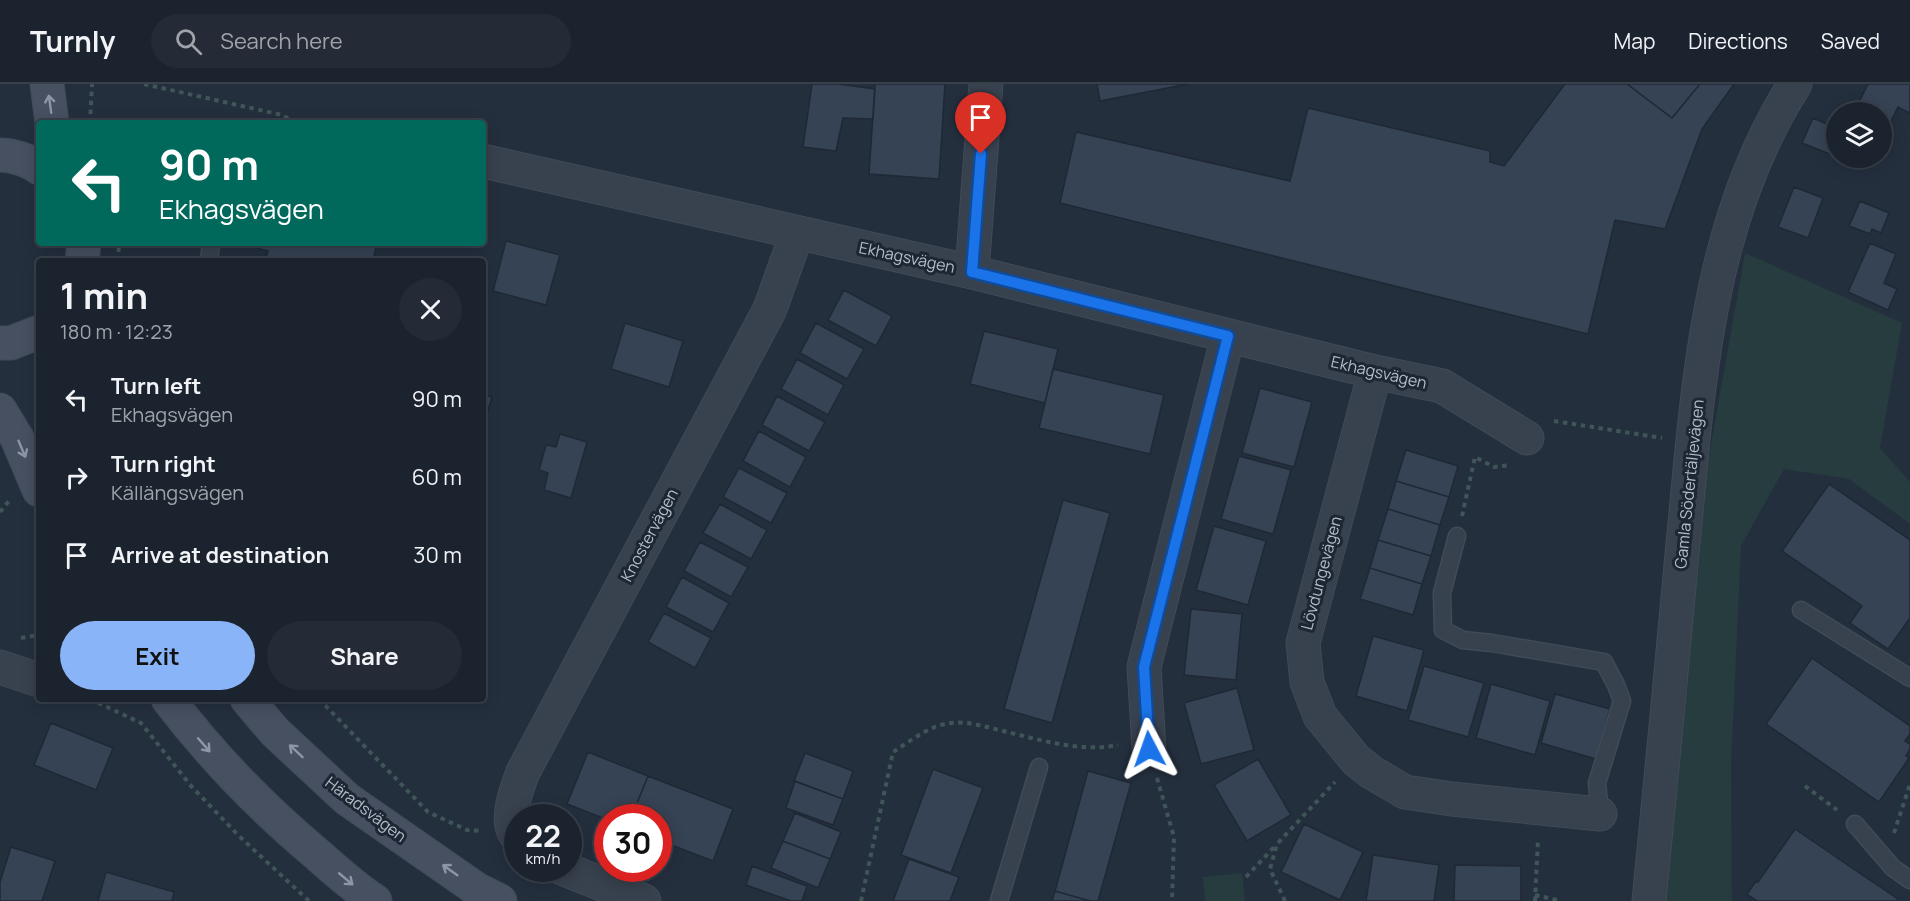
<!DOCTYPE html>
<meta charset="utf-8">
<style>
:root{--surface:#1b232e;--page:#242b36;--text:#f1f3f6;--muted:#a0a4aa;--line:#39404a;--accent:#8ab4f8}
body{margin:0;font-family:Manrope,sans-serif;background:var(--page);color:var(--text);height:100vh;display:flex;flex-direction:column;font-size:22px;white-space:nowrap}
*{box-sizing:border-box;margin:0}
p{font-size:20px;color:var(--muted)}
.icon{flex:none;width:33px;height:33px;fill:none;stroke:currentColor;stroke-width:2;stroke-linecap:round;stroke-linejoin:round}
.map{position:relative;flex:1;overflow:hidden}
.sheet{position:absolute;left:36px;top:174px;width:450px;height:444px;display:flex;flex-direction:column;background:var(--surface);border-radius:6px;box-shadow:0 3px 15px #0003,0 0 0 2px var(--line)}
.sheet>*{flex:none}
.guide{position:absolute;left:36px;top:36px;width:450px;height:126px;border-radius:6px;box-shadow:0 3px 15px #0003,0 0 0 2px var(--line);background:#00695c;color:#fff;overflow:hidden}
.buttons{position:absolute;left:1826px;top:18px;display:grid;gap:12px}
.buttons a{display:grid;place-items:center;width:66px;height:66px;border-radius:50%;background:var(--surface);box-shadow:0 3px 15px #0003,0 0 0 2px var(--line);font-size:30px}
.speed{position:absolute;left:504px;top:720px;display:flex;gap:12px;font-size:30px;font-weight:700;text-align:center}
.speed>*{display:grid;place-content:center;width:78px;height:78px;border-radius:50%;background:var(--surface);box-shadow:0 3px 15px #0003,0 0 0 2px var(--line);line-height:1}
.speed small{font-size:15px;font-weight:400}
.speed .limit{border:9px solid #d22;background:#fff;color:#111}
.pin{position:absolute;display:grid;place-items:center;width:51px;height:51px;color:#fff;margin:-62px -26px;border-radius:50% 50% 50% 0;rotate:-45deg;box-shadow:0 0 6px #0007}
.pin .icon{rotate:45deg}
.me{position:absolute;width:66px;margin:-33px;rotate:356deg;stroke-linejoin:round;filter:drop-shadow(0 0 4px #0008)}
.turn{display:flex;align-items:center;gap:21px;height:126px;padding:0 24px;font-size:27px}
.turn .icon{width:78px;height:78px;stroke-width:2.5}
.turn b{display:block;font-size:42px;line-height:51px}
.round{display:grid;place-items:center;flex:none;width:63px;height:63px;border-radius:32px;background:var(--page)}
.overview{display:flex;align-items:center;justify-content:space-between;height:102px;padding:0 24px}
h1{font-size:36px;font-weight:700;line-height:45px}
.button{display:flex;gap:12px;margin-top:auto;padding:12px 24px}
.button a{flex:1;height:69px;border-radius:36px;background:var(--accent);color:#111;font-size:24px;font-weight:700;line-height:69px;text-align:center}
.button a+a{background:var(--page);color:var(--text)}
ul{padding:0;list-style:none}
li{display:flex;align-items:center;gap:18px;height:78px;padding:0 24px}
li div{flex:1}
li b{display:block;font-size:22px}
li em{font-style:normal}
header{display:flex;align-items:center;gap:36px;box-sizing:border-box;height:84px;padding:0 30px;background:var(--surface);border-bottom:2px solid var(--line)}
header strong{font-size:28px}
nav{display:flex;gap:33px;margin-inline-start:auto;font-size:21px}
.search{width:420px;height:54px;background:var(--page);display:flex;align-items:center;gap:15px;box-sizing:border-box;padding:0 21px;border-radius:33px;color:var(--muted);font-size:22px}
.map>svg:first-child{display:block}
</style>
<header>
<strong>Turnly</strong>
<div class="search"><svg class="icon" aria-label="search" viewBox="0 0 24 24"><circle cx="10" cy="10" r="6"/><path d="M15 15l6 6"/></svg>Search here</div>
<nav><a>Map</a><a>Directions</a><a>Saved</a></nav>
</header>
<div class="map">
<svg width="1910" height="817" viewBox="0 0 1910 817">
<rect width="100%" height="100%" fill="#242f3e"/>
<!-- green -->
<path fill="#263c3f" d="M1745 169 1902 239 1880 364 1910 398V440L1849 395 1784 385 1741 462 1731 682 1732 817H1662L1697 440Z
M1242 789 1245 817H1205L1203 793Z"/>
<!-- building -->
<path fill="#364354" stroke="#1f2835" stroke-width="1.5" d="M812 0H838L875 5 873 35 843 34 836 67 803 63Z
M875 0H945L939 95 869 90Z
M1097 0H1188L1100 17Z
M1565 0H1627L1672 34 1700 0H1734L1702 45 1665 145 1615 136 1588 250 1060 119 1076 48 1290 97 1308 24 1490 67V78L1504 82Z
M1627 0H1700L1672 34Z
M1868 0H1910V29L1898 23 1890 39 1881 34V28H1870L1857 22Z
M1813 34 1836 44V62L1832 71 1802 59Z
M1794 103 1823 114 1808 154 1778 143Z
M1860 117 1889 129 1881 149 1872 145 1870 150 1849 142Z
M506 157 560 171 546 221 493 207Z
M238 159H377L373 177H265L268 167Z
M1870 159 1896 170 1884 199 1897 205 1888 226 1848 208Z
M844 206 892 232 876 262 828 236Z
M625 239 683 257 669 303 611 285Z
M816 239 864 265 847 295 800 269Z
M984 247 1058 265 1045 319 970 300Z
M797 275 844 301 828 331 781 305Z
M1053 285 1164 311 1150 370 1039 344Z
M1260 304 1312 318 1294 383 1242 369Z
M483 311 492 313 483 343Z
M777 312 825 338 809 367 762 341Z
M759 347 806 373 790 403 743 377Z
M560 350 587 358 571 414 544 406 548 389 539 386 546 361 556 363Z
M1406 366 1458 382 1449 413 1396 397Z
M1239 372 1291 386 1273 450 1221 435Z
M739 384 787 409 771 439 723 413Z
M1396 397 1449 413 1440 441 1388 425Z
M1829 400 1910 456V534L1888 565 1850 539 1862 522 1782 467Z
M1063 416 1110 429 1052 639 1004 625Z
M720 420 767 446 751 475 703 449Z
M1388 425 1440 441 1431 472 1378 456Z
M1214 442 1266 457 1248 521 1196 506Z
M1378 456 1431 472 1422 500 1370 484Z
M700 458 748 483 731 513 684 487Z
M1370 484 1422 500 1413 531 1360 515Z
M682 493 729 519 713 548 666 523Z
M1191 525 1242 530 1236 596 1184 591Z
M664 529 711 554 695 584 648 558Z
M1373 552 1424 566 1407 627 1356 612Z
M1812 574 1910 642V650L1905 657 1910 660V665L1906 672 1909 674 1879 718 1766 640Z
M1424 582 1484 599 1468 653 1408 636Z
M1491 600 1550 617 1535 671 1476 654Z
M1237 604 1254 666 1201 680 1184 619Z
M1555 610 1610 625 1596 675 1541 659Z
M51 639 113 664 96 706 34 681Z
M588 668 648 692 631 734H608V736L567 720Z
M805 669 853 687 843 715 794 697Z
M1258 675 1291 731 1247 757 1214 701Z
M933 685 983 704 951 789 901 771Z
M1088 687 1131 699 1098 817H1090L1055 807Z
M648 692 733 725 713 777 658 756V734H631Z
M795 697 843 715 833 741 786 724Z
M795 729 841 748 830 775 783 757Z
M1304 740 1363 768 1340 816 1281 788Z
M1795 745 1855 786 1898 815 1897 817H1757L1747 810 1756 797 1758 798Z
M783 757 830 775 818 804 771 784Z
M11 763 55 777 42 817H0V798Z
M1373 771 1439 781 1434 817H1366Z
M909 775 959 793 950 817H893Z
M1455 781 1521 782V817H1454Z
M752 782 807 802 802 817H791L746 801Z
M106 788 174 808 172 817H98Z
M1055 807 1090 817H1052Z"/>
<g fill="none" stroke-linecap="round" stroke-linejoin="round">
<!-- service casing -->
<g stroke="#414a57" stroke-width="19">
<path id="service" d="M209 177 211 159
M1457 452 1442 509 1443 546 1463 556 1492 559 1604 578 1616 601 1622 617 1597 699 1600 730
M1801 526 1910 594
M1855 740 1893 784 1910 796
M999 817 1039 683"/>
</g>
<!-- minor casing -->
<g stroke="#414a57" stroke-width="35">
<path id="minor" d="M483 77 972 188 1375 288 1442 302 1527 354
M972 188 986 0
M1375 288 1303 559 1307 598 1320 632 1356 676 1371 688 1405 708 1452 715 1600 730
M0 583 39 596
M1149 665 1144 583 1228 252
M518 753C503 739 517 704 523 688L770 225 797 149
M562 784 644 817"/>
</g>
<!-- tertiary casing -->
<g stroke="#414a57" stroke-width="35">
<path id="tertiary" d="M1649 817C1660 701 1672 586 1682 470 1698 309 1705 140 1795 0"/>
</g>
<!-- secondary casing -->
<g stroke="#414a57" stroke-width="35">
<path id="secondary" d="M47 0 52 39
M0 71C12 71 29 76 39 84
M82 177 84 159
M0 259H11L39 248
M0 326 17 354 39 406
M168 615C214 675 260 722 318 771 336 787 355 804 375 817
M247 615 275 648 347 715 478 806 500 817"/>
</g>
<!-- path -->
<path stroke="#3f5557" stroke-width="4" stroke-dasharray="4.5 4.5" stroke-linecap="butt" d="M144 0 282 31 296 39
M90 39 92 0
M118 177 119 159
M1554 337 1662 354
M0 428 9 417
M1462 432 1475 373 1494 383 1510 381
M21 554 39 551
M90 615 141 639 191 702 239 752 309 817
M319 615 428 728 467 746 482 747
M1157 694 1174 753 1172 817
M1805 702 1837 726
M1894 749 1910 700
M1246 793 1276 761
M1535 811 1561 817
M861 817 893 668C909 658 926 644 945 640 963 636 978 641 995 645 1034 654 1078 669 1118 661
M1285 817 1270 785 1277 760 1335 698
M1535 817 1538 755"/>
<!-- service -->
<use href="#service" stroke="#38414e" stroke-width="16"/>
<!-- minor -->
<use href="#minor" stroke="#38414e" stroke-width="33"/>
<!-- tertiary -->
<use href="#tertiary" stroke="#38414e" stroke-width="33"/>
<!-- secondary -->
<use href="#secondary" stroke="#465061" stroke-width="33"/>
</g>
<!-- one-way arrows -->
<defs><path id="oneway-shaft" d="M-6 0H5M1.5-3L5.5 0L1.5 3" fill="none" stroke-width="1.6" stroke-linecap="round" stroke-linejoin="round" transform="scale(1.5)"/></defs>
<g stroke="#8e96a5">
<use href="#oneway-shaft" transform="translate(50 20) rotate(-98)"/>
<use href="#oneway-shaft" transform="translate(22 365) rotate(67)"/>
<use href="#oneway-shaft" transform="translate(204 661) rotate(49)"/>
<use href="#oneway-shaft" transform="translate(296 667) rotate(-137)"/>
<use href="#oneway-shaft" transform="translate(450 786) rotate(-145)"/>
<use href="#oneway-shaft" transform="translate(346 795) rotate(40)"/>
</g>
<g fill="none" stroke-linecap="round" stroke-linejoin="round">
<!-- route casing -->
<g stroke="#114b97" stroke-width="15">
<path id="route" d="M981 70 972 188 1228 252 1144 583 1149 665"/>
</g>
<!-- route -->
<use href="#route" stroke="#1a73e8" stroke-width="10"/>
</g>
<g text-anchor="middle" stroke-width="6" stroke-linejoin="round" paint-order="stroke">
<!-- street labels -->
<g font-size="16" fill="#b4bcc9" stroke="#1d2633">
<text transform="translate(907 173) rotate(12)" y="6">Ekhagsvägen</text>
<text transform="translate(1379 288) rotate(13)" y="6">Ekhagsvägen</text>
<text transform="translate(1689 400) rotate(-84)" y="6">Gamla Södertäljevägen</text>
<text transform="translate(649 451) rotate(-62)" y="6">Knostervägen</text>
<text transform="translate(1321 489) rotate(-75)" y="6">Lövdungevägen</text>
<text transform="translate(366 725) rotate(37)" y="6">Häradsvägen</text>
</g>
</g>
</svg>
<div class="buttons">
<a><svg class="icon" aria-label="layers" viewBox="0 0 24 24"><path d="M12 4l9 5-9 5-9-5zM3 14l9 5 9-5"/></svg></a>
</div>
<div class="speed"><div>22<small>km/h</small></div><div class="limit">30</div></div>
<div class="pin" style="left:981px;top:70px;background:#d93025"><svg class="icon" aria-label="arrive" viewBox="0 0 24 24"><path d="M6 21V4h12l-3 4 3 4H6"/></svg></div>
<svg class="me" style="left:1149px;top:665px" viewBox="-20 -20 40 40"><path d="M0-17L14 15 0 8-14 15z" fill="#1a73e8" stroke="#fff" stroke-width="4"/></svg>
<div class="guide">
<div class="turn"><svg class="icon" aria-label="left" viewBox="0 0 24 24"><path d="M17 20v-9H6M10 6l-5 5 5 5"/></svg><div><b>90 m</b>Ekhagsvägen</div></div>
</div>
<section class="sheet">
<div class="overview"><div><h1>1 min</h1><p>180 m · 12:23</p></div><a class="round"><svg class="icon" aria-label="close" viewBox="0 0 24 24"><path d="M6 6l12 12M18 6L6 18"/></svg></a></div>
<ul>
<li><svg class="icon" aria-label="left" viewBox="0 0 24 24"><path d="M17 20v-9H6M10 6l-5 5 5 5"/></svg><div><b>Turn left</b><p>Ekhagsvägen</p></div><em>90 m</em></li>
<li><svg class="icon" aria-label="right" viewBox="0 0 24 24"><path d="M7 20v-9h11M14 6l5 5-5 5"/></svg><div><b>Turn right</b><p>Källängsvägen</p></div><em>60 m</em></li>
<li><svg class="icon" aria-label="arrive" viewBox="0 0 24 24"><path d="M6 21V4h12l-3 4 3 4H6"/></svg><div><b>Arrive at destination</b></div><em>30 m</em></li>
</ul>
<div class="button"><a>Exit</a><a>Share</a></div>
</section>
</div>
